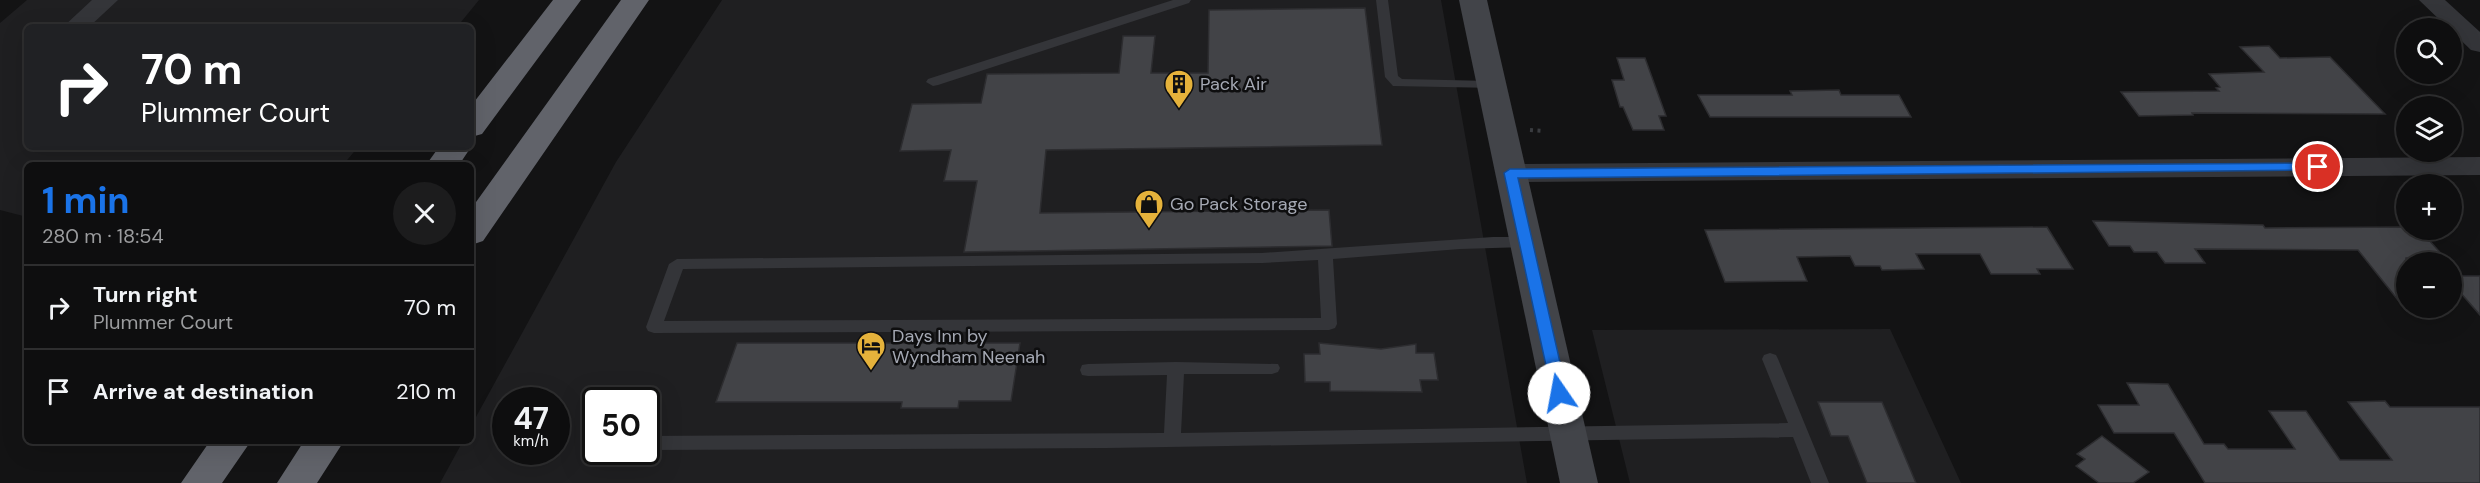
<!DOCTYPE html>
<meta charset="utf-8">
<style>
:root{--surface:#0e0e0f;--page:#1c1c1d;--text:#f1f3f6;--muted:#9b9c9e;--line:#2e2e2f;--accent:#1a73e8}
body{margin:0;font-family:"DM Sans",sans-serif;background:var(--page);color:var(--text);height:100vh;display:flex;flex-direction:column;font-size:22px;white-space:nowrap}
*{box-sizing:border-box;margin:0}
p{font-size:20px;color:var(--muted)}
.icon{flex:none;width:33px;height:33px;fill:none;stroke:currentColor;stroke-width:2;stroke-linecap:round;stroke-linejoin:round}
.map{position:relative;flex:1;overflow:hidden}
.details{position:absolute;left:24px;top:162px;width:450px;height:282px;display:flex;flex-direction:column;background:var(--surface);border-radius:9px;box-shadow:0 6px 24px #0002,0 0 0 2px var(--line)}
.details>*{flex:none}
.guide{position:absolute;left:24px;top:24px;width:450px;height:126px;border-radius:9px;box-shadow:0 6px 24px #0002,0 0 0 2px var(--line);background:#202124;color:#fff;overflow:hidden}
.buttons{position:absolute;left:2396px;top:18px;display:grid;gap:12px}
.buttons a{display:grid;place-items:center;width:66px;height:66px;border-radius:50%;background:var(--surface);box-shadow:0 6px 24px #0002,0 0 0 2px var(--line);font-size:30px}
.speed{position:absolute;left:492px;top:387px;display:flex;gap:12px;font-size:30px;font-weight:700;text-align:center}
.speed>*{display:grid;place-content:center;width:78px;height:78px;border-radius:50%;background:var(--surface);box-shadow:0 6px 24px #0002,0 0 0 2px var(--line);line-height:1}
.speed small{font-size:15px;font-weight:400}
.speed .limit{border:3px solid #111;border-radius:9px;background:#fff;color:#111}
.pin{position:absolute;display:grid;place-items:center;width:51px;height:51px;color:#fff;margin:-26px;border:3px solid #fff;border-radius:50%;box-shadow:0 2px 6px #0007}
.me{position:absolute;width:66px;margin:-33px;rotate:348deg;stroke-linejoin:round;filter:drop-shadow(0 0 4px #0008)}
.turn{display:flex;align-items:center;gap:21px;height:126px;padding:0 18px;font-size:27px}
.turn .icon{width:78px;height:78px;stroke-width:2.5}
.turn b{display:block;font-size:42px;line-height:51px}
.round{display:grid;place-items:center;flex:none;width:63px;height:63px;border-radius:32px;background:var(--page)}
.overview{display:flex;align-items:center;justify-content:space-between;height:102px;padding:0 18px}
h1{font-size:36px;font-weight:700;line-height:45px;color:var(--accent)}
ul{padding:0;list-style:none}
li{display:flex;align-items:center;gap:18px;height:84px;padding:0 18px;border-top:2px solid var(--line)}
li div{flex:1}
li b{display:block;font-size:22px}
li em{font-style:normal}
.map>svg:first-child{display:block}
</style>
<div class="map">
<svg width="2480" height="483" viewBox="0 0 2480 483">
<rect width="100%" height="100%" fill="#131314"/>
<!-- built -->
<path fill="#1f1f21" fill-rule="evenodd" d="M27 0H479L457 27H27V147H358L343 165H27V217L0 210V23Z
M722 0H1441L1527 483H440L463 441H471V426L616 162ZM506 400H556V452H506ZM596 400H646V452H596Z
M1890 329 1961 483H1630L1592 330Z"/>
<!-- building -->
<path fill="#424347" stroke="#2d2d30" stroke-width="1.5" d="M1365 8 1382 145 1046 150 1040 213 1329 210 1332 246 964 252 977 181H944L951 150 900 151 912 104 981 103 987 74 1119 73 1123 36H1155L1151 73H1208L1209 10Z
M2269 46 2280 58 2330 57 2385 114 2192 113 2193 115 2139 116 2121 92 2219 91 2216 88 2220 87 2209 74 2264 72 2240 47Z
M1617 58H1645L1666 116H1659L1664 130H1633L1623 107H1620L1612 80H1624Z
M1839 90 1841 95H1899L1911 117H1710L1698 95H1792L1790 91Z
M2093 221 2263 225 2265 228 2406 227 2420 230 2445 258H2406V310L2358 250 2195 249 2205 263H2165L2157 252H2134L2130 246H2109Z
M2047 227 2073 269H2037L2040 274H1991L1980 254H1916L1924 269 1882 270 1880 266H1855L1850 256 1797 257 1807 281 1725 282 1705 230Z
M2451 276H2480V315L2451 282Z
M737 343H1020L1011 401H959L958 408H901L902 402H716Z
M1319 343 1381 349 1416 344V353H1434L1438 380H1420L1422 392 1330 391V382H1305L1304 354H1320Z
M2127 383 2168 384 2204 444H2224L2228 449H2295L2269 411H2306L2340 460H2392L2348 402 2385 401 2390 407H2480V483H2205L2174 433H2114L2098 405H2139Z
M1818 402H1882L1916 483H1867L1848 436H1831Z
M2102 436 2149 472 2133 483H2099L2076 466 2085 459 2077 454Z"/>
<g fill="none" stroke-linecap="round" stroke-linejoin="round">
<!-- path -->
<path stroke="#3a3c40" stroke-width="4" stroke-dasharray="3 4.5" stroke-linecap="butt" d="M1530 130 1544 131"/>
<!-- service -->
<path fill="#343539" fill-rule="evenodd" d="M1173 0H1191L1189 3 938 85 933 86 926 82 928 79Z
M1376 0H1388L1398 76 1402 79 1491 81 1496 82 1498 85 1496 88 1393 86 1385 77Z
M1493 237H1526L1534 242 1526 247 1460 249 1333 259 1337 324 1335 328 1329 330 654 333 648 331 646 327 669 264 677 259 1262 253ZM1318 260 1321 318 664 321 683 269 1262 263Z
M1770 353 1776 355 1778 359 1829 483H1811L1793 437 1107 448 646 450V436L1164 433 1167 375 1088 376 1082 375 1080 370 1082 365 1088 364 1176 362 1278 364 1280 368 1278 372 1272 374H1184L1181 433 1788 423 1762 359 1764 355Z"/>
<!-- minor -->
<path fill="#343539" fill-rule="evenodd" d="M92 0H118L89 27H63Z
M2419 0H2445L2480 32V52L2471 50Z
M2480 157V175L1510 182 1500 179 1496 173 1500 167 1510 164Z"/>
<!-- secondary -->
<path fill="#424449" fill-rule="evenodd" d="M1459 0H1487L1598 483H1560Z"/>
<!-- motorway -->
<path fill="#61636a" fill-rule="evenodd" d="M553 0H581L482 134 471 137V106Z
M621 0H649L483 241 471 245V209Z
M439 147 471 146V147L459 165H426Z
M210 441H251L222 483H181Z
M304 441H344L317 483H277Z"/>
</g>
<!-- route -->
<path fill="#1a73e8" stroke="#114b97" stroke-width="1.5" d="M2318 163 2322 164V170L1518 178 1567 393 1559 399 1552 393 1504 173 1510 169Z"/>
<!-- icons -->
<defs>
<g id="building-pin" transform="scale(1.5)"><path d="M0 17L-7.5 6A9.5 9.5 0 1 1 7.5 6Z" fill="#e5b23b" stroke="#0e0e0f"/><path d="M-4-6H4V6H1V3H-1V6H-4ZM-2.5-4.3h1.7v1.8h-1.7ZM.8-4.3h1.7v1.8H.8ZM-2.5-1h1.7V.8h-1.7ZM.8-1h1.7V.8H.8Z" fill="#111"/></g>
<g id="shop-pin" transform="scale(1.5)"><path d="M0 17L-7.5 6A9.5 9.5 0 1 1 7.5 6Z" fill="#e5b23b" stroke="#0e0e0f"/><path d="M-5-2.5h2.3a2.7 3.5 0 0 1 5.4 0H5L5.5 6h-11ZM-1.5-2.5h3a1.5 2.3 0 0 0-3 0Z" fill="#111"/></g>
<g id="hotel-pin" transform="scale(1.5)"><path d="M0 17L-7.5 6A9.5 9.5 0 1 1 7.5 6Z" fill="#e5b23b" stroke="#0e0e0f"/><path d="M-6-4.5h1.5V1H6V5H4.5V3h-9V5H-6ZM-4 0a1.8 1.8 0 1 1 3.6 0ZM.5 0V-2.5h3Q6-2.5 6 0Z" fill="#111"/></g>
</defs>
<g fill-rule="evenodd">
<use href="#building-pin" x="1179" y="84"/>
<use href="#shop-pin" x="1149" y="204"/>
<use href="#hotel-pin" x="871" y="346"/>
</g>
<g text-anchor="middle" stroke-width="5" stroke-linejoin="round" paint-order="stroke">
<!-- poi labels -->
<g font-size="18" fill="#a5a9b4" stroke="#0e0e0f" text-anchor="start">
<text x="1200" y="90">Pack Air</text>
<text x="1170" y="210">Go Pack Storage</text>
<text x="892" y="342">Days Inn by<tspan x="892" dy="21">Wyndham Neenah</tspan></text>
</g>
</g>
</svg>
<div class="buttons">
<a><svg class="icon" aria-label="search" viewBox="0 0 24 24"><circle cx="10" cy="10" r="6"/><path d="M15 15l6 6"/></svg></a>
<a><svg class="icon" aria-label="layers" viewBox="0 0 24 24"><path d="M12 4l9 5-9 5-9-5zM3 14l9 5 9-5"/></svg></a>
<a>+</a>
<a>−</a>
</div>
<div class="speed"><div>47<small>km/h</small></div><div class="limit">50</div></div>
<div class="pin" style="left:2318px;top:167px;background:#d93025"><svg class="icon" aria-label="arrive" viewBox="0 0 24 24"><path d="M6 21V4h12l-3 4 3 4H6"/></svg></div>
<svg class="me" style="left:1559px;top:393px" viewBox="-20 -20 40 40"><circle r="19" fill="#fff"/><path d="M0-13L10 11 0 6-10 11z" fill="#1a73e8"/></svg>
<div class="guide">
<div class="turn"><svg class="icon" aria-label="right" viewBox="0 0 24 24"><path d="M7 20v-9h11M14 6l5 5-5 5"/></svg><div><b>70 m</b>Plummer Court</div></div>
</div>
<section class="details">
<div class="overview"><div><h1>1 min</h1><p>280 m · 18:54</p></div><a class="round"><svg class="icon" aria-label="close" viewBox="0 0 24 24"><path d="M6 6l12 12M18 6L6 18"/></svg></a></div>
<ul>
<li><svg class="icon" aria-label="right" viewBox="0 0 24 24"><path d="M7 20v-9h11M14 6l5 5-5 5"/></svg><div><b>Turn right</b><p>Plummer Court</p></div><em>70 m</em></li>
<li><svg class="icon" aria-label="arrive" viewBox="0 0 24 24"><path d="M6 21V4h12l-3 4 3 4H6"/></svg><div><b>Arrive at destination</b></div><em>210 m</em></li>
</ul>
</section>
</div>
